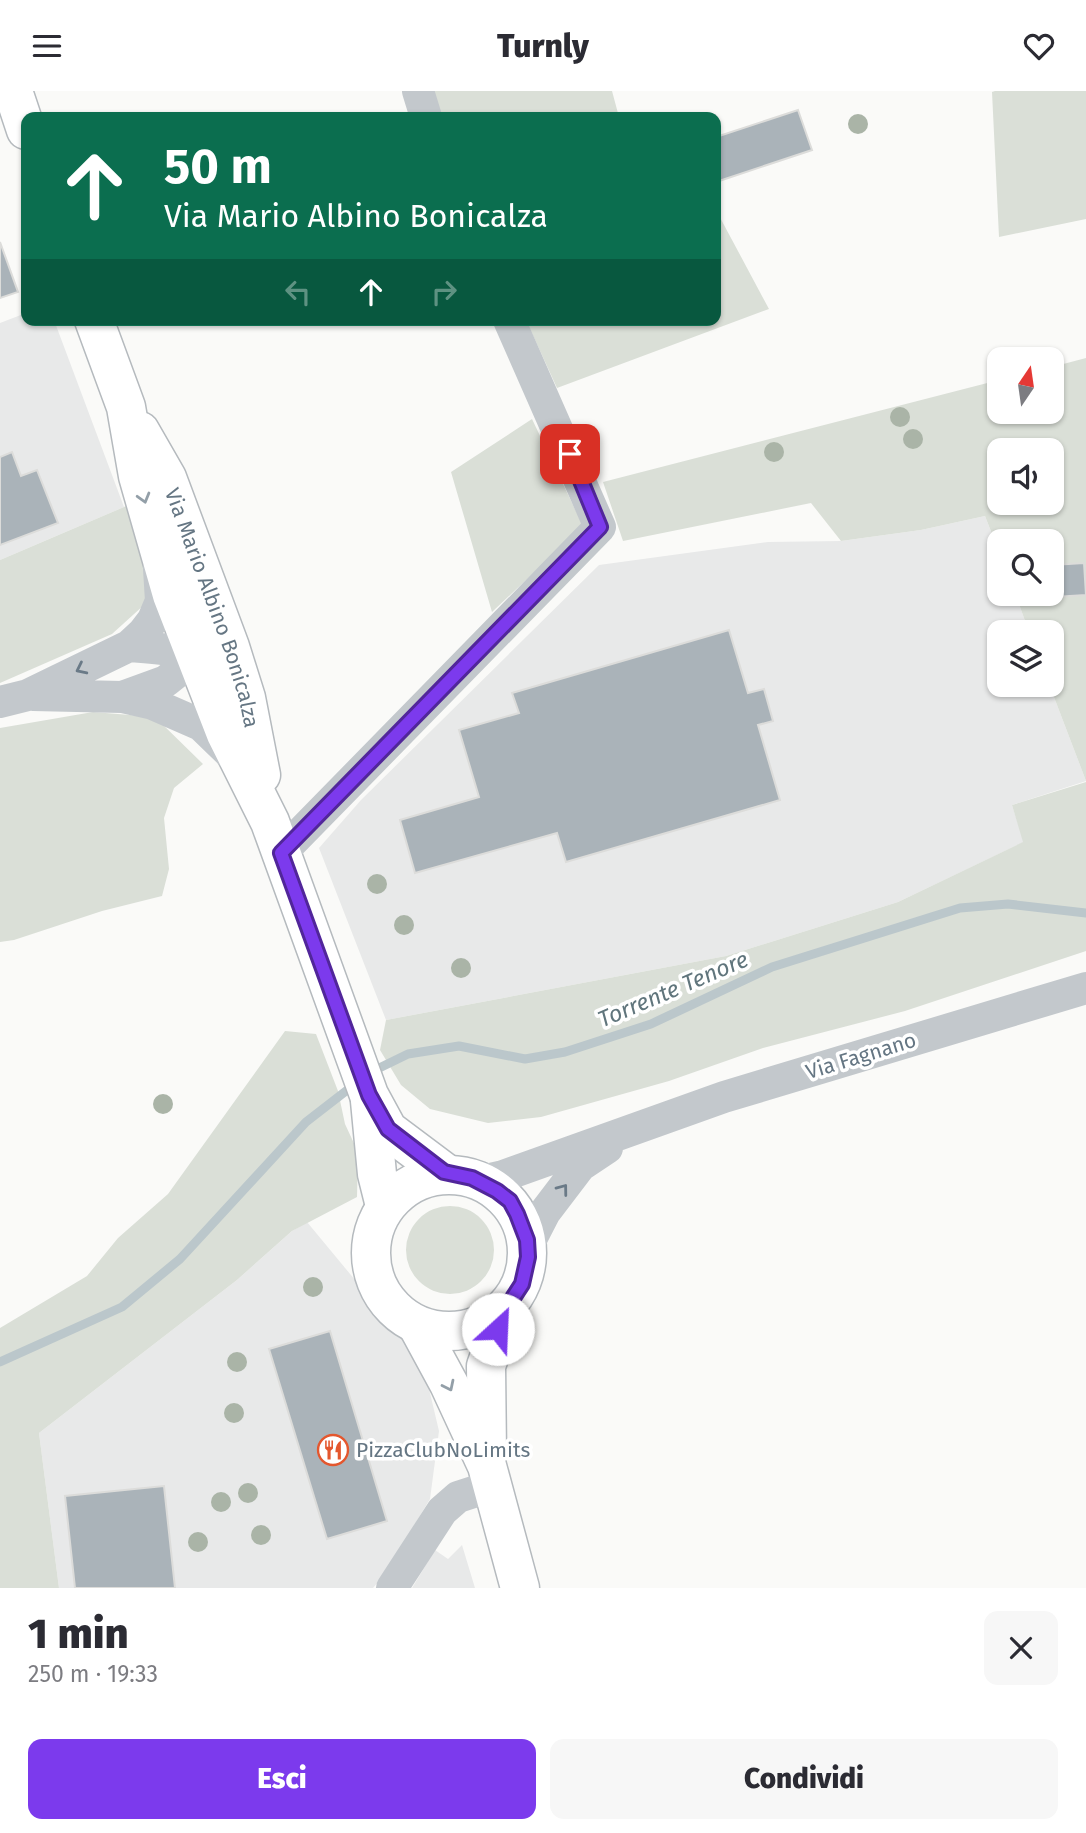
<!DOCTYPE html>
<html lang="it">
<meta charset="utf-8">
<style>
:root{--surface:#fff;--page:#f7f7f7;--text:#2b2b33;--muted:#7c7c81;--accent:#7c3aed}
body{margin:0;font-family:"Fira Sans",sans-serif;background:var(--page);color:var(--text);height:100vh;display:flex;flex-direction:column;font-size:26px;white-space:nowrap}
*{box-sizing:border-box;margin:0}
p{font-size:23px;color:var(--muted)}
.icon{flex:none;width:38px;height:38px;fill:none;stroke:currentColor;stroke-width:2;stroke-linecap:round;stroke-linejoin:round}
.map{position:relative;height:1497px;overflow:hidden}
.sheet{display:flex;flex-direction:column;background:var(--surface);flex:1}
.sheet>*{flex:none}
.banner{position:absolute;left:21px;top:21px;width:700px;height:214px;border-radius:14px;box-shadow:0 2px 5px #0004;background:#0b6e4f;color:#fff;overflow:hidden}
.needle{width:46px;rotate:13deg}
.tools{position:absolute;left:987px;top:256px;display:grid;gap:14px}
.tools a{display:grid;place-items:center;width:77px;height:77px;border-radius:14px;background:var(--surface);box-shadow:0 2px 5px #0004;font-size:35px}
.pin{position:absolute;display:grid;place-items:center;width:60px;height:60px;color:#fff;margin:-30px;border-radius:14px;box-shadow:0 4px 10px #0006}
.me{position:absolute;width:77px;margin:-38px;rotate:25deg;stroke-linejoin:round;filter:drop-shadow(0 0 5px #0008)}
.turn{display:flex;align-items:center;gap:24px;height:147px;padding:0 28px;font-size:32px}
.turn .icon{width:91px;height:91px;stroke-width:2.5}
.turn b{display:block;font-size:49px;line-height:60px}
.lanes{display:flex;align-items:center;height:66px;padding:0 28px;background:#0003;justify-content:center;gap:35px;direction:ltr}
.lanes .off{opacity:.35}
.round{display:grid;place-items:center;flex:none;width:74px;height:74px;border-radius:14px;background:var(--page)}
.overview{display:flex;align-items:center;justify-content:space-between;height:119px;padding:0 28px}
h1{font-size:42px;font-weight:800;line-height:52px}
.button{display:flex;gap:14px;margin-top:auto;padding:14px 28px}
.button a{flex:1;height:80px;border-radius:14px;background:var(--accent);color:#fff;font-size:28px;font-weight:800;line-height:80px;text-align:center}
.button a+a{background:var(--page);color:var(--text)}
header{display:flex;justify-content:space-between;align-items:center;height:91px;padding:0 28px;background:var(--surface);font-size:32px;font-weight:800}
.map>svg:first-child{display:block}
</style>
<header><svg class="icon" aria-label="menu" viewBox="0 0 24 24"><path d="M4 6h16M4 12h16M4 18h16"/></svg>Turnly<svg class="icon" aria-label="heart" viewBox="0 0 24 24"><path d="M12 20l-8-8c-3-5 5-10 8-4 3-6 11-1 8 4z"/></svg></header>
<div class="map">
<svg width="1086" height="1497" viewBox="0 0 1086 1497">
<rect width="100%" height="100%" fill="#fafaf8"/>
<!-- built -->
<path fill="#e8e9e9" d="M26 222V229H54L124 416 0 469V232Z
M985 425 999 461V502H1015L1029 541H999V593H1049L1086 690 1012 714 1024 751 898 811 726 865 386 929 319 757 361 709 599 474 768 451 841 450 921 439Z
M307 1131 394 1236 425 1281 439 1340 430 1408 384 1484 373 1497H59L39 1342 237 1189 292 1140Z
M462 1454 475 1497H412L435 1459 448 1468Z"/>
<!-- green -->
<path fill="#dadfd7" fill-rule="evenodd" d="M430 0H612L619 26H440Z
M995 0H1086V128L999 146 992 1Z
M716 119 769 218 557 297 526 229H716Z
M1086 267V690L1049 593H1052V541H1029L1015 502H1052V450H999V461L985 425 921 439 841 450 811 412 623 450 603 391 999 289V320H1052V276ZM999 359H1052V411H999Z
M532 328 583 435 492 521 451 381Z
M131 413 151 486 144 514 112 543 0 592V469Z
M93 621 155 626 203 673 174 697 164 727 169 778 162 805 102 820 14 849 0 851V637Z
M1086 691V860L905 920 763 957 669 990 541 1026 488 1032 430 1018 401 994 380 959 386 929 726 865 898 811 1023 751 1012 714Z
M285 940 316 943 338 1000 345 1033 358 1061 357 1106 292 1140 237 1189 39 1342 59 1497H0V1237L87 1185 118 1147 168 1103Z
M406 1159a44 44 0 1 1 88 0a44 44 0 1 1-88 0Z"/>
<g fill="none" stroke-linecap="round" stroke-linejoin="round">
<!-- stream -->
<path stroke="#bbc7cb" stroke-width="9" d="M369 982 408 963 459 955 525 968 565 961 651 933 772 876 960 817 1008 813 1086 822
M0 1271 122 1216 180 1168 306 1031 355 993"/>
</g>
<!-- building -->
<path fill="#aab3b9" stroke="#dcdcda" stroke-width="2" d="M798 19 812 59 716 91V46Z
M0 151 18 201 0 207Z
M12 361 21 385 37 379 58 432 0 454V366Z
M1084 472 1086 504 1054 506 1052 474Z
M729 539 748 602 764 598 773 630 758 634 780 709 566 771 557 742 415 782 400 729 479 706 459 639 519 622 512 602Z
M330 1240 387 1430 327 1448 269 1258Z
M164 1395 175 1497H75L65 1405Z"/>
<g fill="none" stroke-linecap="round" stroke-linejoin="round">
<!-- major casing -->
<g stroke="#b5babe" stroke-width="41">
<g id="major">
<path d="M13 0 26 39"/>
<path d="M94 229 126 316 138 385 172 504 226 643 270 731 369 1004 388 1039 444 1081"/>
<path id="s1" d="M140 340 167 387 230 556 246 607 261 684"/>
<path d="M370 1010 377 1083 385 1115"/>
<circle cx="449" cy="1162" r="78"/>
<path d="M417 1234 449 1293 487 1375 520 1497"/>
<path d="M487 1363 486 1275 507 1216"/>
</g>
</g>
<!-- minor -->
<path stroke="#c3c8cc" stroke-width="32" d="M418 0 426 26
M129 555C160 557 186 558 211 578
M33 604 122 606 153 613 201 634 233 665
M122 606 166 590 196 566 202 549
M0 611 28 604 129 555 143 542 153 529 161 510 159 478
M281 762 600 436 509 229
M481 1090 503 1085 724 1006 1086 897
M527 1156 545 1121 580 1075 607 1057
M392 1497 442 1420 458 1406 492 1395"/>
<!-- major -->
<use href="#major" stroke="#fff" stroke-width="38"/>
</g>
<!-- trees -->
<g fill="#aab4a7">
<circle cx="858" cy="33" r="10"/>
<circle cx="900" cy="326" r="10"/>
<circle cx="913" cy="348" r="10"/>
<circle cx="774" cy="361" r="10"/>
<circle cx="377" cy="793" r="10"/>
<circle cx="404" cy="834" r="10"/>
<circle cx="461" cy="877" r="10"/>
<circle cx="163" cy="1013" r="10"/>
<circle cx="313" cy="1196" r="10"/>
<circle cx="237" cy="1271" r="10"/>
<circle cx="234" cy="1322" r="10"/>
<circle cx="248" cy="1402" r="10"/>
<circle cx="221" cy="1411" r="10"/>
<circle cx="261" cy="1444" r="10"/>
<circle cx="198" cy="1451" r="10"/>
</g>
<!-- one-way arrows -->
<defs><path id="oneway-chevron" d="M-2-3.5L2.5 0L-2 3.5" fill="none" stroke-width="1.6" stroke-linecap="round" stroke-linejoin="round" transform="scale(1.75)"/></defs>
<g stroke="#939fa8">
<use href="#oneway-chevron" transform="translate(144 407) rotate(74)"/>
<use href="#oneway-chevron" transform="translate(449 1295) rotate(64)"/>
</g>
<g stroke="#6a7a87">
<use href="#oneway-chevron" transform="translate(81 578) rotate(154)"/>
<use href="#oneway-chevron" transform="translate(563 1098) rotate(-53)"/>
</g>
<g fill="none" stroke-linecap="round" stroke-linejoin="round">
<!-- route casing -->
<g stroke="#51269a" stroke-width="18">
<path id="route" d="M498 1238 507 1216 522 1193 528 1166 527 1149 517 1123 510 1110 497 1100 472 1087 444 1081 388 1038 369 1004 281 762 600 436 570 363"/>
</g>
<!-- route -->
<use href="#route" stroke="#7c3aed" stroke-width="12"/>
</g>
<!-- icons -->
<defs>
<g id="restaurant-ring" transform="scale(1.575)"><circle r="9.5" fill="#fff" stroke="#e4572e" stroke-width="1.5"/><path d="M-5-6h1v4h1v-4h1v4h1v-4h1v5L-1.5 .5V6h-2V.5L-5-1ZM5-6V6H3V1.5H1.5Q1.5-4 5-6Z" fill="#e4572e"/></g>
</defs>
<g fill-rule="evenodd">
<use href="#restaurant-ring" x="333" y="1359"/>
</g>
<g text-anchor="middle" stroke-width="7" stroke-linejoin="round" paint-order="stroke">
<!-- street labels -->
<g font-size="21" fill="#657683" stroke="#fff">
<text dy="7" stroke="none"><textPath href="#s1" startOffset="192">Via Mario Albino Bonicalza</textPath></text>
<text transform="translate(861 965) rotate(-17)" y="7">Via Fagnano</text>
</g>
<!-- poi labels -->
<g font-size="21" fill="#657683" stroke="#fff" text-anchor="start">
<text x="356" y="1366">PizzaClubNoLimits</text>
</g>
<!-- water labels -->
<g font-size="23" font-style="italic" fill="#60757c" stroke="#fff">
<text transform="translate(673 898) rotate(-23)" y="8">Torrente Tenore</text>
</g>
</g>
</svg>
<div class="tools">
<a><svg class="needle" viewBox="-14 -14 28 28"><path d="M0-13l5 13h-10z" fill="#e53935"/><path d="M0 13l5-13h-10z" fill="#7c7c81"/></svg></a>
<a><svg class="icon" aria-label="sound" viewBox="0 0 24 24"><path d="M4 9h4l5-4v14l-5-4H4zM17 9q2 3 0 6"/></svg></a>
<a><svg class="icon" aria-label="search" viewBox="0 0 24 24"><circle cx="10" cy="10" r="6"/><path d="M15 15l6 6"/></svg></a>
<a><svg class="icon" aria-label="layers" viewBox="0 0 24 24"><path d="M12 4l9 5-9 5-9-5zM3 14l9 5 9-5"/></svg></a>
</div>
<div class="pin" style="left:570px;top:363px;background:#d93025"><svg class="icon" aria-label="arrive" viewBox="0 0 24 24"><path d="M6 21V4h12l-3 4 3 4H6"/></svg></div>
<svg class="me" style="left:498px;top:1238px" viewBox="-20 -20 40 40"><circle r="19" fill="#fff"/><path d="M0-13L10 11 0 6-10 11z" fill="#7c3aed"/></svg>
<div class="banner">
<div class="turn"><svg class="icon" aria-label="ahead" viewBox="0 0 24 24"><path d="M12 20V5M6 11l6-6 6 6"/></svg><div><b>50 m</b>Via Mario Albino Bonicalza</div></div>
<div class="lanes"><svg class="icon off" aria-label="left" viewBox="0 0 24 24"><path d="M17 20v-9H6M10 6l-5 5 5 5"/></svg><svg class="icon" aria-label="ahead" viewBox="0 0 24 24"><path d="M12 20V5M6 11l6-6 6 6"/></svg><svg class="icon off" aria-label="right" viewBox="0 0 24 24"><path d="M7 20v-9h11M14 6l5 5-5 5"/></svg></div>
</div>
</div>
<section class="sheet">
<div class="overview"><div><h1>1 min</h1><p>250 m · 19:33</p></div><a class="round"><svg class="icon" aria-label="close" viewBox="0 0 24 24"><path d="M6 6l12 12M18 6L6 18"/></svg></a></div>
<div class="button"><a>Esci</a><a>Condividi</a></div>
</section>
